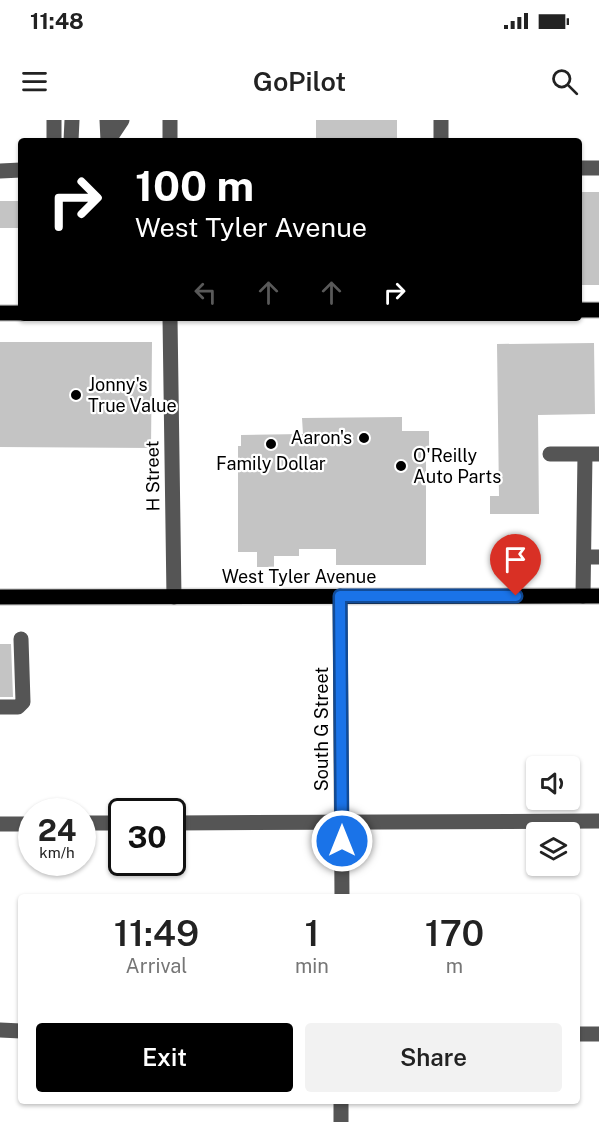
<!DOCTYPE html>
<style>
:root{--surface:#fff;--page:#f2f2f2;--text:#222;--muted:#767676;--accent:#000}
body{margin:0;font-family:"Public Sans",sans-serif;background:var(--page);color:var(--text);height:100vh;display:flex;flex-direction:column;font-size:22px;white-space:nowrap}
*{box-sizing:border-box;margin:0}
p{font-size:20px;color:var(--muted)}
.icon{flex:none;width:33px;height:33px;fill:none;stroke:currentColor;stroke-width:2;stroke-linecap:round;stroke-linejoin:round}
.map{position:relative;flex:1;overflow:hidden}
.drawer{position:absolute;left:18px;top:774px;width:562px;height:210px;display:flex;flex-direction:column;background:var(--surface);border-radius:6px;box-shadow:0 2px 4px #0004}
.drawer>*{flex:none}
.banner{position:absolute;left:18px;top:18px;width:564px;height:183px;border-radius:6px;box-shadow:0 2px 4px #0004;background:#000;color:#fff;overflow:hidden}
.fabs{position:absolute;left:526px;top:636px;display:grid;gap:12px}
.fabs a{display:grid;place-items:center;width:54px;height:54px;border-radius:6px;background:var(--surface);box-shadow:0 2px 4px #0004;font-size:30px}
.speed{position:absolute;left:18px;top:678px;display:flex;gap:12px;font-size:30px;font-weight:700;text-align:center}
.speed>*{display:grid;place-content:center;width:78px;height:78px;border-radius:50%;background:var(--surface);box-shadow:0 2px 4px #0004;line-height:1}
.speed small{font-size:15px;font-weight:400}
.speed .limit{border:3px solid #111;border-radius:9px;background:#fff;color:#111}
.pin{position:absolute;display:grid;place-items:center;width:51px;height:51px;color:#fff;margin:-62px -26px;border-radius:50% 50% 50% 0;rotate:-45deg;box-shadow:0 0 6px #0007}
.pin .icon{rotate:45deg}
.me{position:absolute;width:66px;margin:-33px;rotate:0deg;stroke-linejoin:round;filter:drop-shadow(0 0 4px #0008)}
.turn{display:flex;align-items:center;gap:21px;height:126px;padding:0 18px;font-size:27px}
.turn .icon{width:78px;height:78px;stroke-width:2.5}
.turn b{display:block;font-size:42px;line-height:51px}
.lanes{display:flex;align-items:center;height:57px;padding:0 18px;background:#0003;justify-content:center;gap:30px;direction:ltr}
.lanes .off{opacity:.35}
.eta{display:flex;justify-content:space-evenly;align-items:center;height:102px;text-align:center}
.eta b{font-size:36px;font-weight:600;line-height:42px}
.cta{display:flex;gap:12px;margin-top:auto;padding:12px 18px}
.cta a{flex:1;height:69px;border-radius:6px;background:var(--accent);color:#fff;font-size:24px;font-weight:600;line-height:69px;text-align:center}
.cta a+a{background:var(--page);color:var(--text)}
.status{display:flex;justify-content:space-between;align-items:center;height:42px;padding:0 30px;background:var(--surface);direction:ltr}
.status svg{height:16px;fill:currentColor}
header{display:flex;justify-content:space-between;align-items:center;height:78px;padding:0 18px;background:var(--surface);font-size:27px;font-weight:600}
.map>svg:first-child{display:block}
</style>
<div class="status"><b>11:48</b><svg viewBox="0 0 49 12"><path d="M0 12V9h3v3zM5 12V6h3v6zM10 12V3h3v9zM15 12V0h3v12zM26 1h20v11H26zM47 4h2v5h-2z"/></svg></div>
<header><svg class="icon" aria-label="menu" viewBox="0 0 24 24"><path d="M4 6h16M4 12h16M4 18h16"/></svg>GoPilot<svg class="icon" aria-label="search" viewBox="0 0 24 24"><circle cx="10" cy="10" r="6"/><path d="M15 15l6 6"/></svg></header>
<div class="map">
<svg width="599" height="1002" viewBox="0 0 599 1002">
<rect width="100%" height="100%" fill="#fff"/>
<!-- building -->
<path fill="#c4c4c4" d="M316 0H397V21H316Z
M579 72H599V165H579Z
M0 81H21V108H0Z
M0 222H152L151 328 0 327Z
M594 223 595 294 538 295 539 394H490V376H499L497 224Z
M402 297V311H429V335H426V445H336V429H299V436H274V447H257V432H238V326H241V315L303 314 302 298Z
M0 524H11L13 577H0Z"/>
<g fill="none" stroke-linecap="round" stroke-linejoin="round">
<!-- major casing -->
<g stroke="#dbdbdb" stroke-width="18">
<path id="major" d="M579 190H599
M0 193H21
M0 477 599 476"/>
</g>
<!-- minor -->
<path stroke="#555" stroke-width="15" d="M107 0 108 21
M170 0V21
M441 0V21
M54 21V0
M71 21 72 0
M108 21 122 0
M579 48H599
M0 51 21 50
M170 198 174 477
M550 334H599
M584 437H599
M340 476 342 777
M583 476 585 334
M0 587H18L23 582 21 519
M82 703H122
M172 703 599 701
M0 704H32
M0 910 21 911
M578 914H599
M341 981V1002"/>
<!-- major -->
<use href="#major" stroke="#000" stroke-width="15"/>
</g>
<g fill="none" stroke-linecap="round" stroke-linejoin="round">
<!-- route casing -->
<g stroke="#114b97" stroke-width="15">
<path id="route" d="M342 721 340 476H516"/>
</g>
<!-- route -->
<use href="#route" stroke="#1a73e8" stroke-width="10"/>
</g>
<!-- markers -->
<g fill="#000" stroke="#fff" stroke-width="2">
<circle cx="76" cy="275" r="6"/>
<circle cx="364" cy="318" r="6"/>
<circle cx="271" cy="324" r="6"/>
<circle cx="401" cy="346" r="6"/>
</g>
<g text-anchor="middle" stroke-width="4.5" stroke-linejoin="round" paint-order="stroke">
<!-- poi labels -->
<g font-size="18" fill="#000" stroke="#fff" text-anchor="start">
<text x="88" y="271">Jonny's<tspan x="88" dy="21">True Value</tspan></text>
<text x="352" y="324" text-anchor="end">Aaron's</text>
<text x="413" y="342">O'Reilly<tspan x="413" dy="21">Auto Parts</tspan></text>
<text x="271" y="350" text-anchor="middle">Family Dollar</text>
</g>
<!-- street labels -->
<g font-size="18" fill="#000" stroke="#fff">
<text transform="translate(153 356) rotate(-91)" y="6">H Street</text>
<text x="299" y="463">West Tyler Avenue</text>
<text transform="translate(322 609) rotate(-90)" y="6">South G Street</text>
</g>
</g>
</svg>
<div class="fabs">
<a><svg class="icon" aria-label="sound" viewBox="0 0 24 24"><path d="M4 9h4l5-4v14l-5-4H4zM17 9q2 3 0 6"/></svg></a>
<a><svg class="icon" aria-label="layers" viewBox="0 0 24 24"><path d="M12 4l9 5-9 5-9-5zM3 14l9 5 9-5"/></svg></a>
</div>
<div class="speed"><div>24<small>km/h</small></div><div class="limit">30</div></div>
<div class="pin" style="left:516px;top:476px;background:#d93025"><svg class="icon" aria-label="arrive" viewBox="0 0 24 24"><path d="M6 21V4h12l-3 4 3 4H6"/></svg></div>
<svg class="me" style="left:342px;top:721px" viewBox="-20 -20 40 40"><circle r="17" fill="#1a73e8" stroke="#fff" stroke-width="3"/><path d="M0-11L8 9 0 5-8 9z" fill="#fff"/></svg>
<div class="banner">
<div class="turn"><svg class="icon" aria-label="right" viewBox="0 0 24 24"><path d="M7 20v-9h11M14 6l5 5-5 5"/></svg><div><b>100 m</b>West Tyler Avenue</div></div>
<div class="lanes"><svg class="icon off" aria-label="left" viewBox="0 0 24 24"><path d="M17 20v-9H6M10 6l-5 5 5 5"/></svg><svg class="icon off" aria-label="ahead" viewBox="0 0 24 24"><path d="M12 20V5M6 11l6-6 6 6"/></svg><svg class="icon off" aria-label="ahead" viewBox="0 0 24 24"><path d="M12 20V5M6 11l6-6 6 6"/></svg><svg class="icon" aria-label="right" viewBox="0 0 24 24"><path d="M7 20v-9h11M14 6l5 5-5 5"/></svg></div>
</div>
<section class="drawer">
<div class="eta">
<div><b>11:49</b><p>Arrival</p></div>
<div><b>1</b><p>min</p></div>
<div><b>170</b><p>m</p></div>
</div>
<div class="cta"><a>Exit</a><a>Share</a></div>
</section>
</div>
